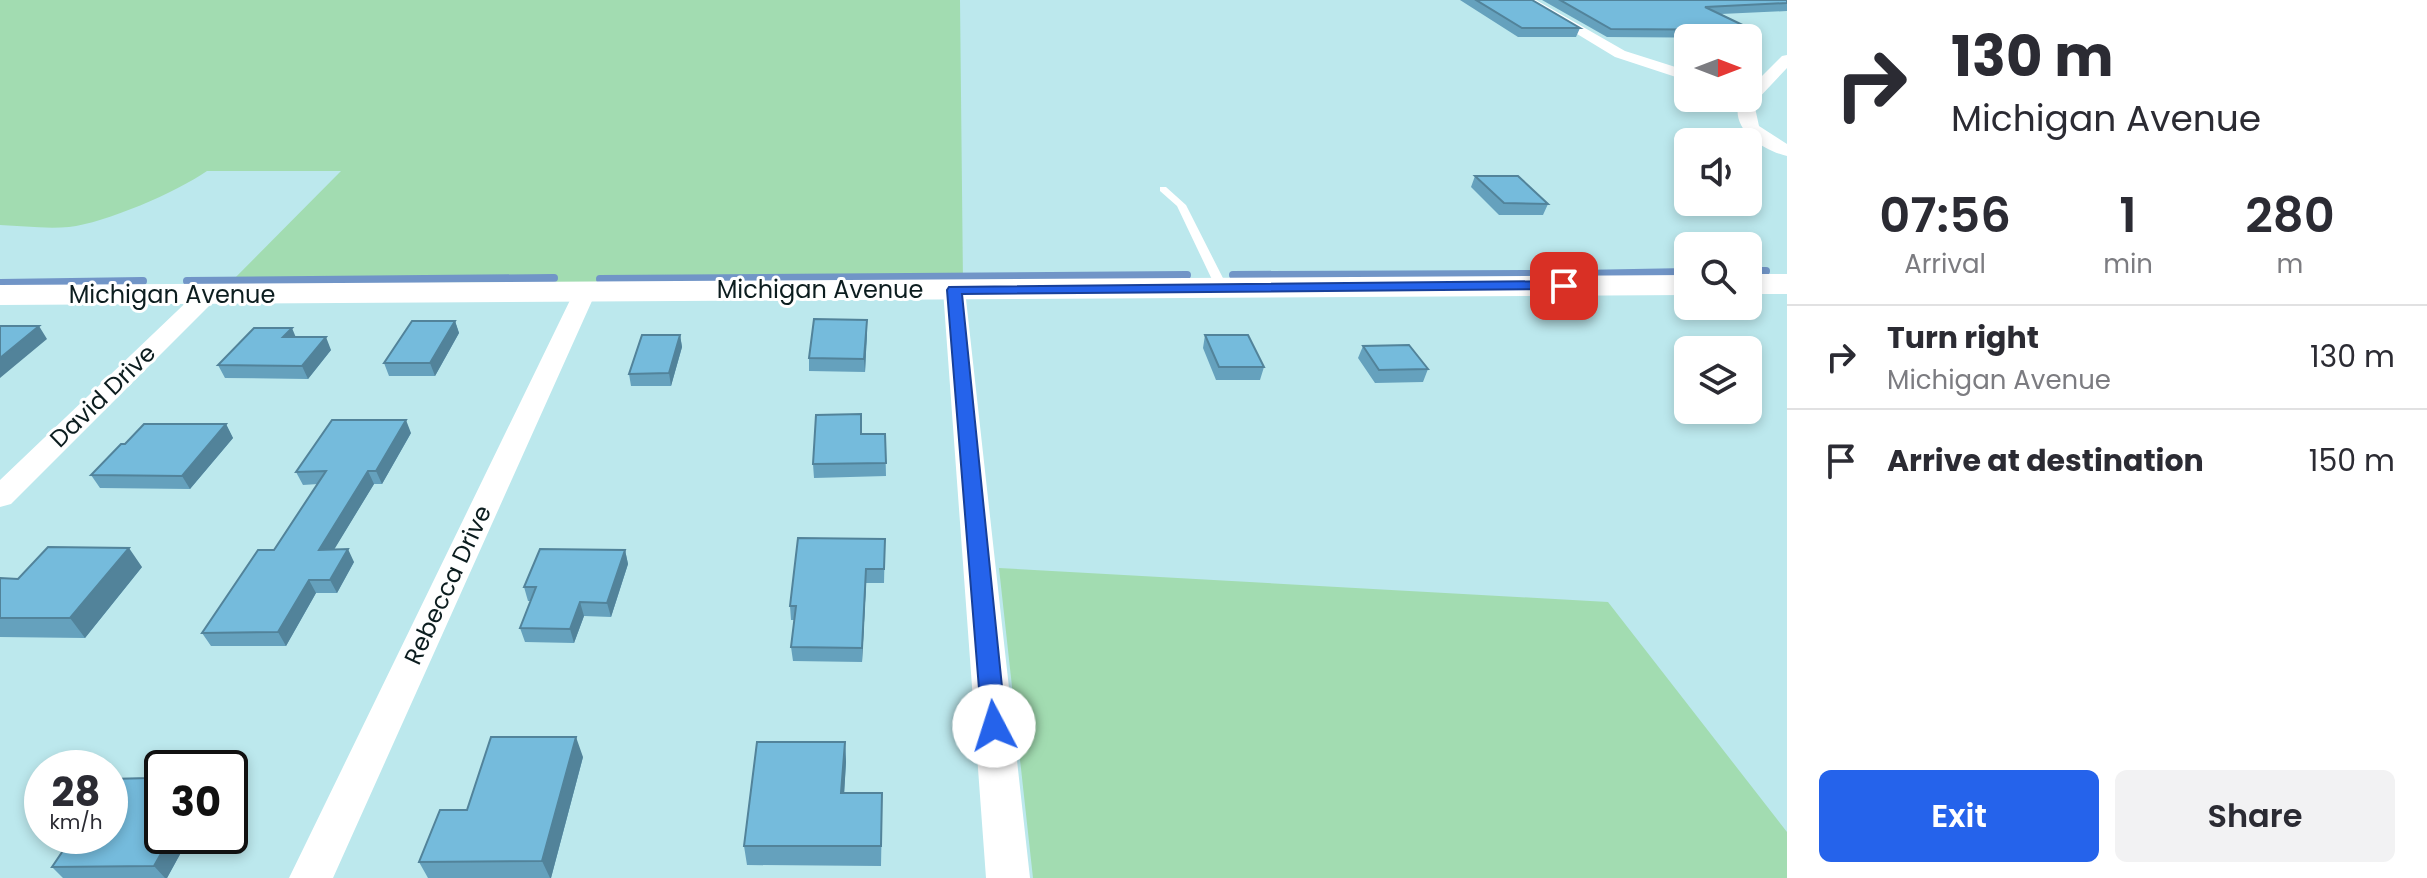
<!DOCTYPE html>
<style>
:root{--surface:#fff;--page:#f2f2f3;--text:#2b2b33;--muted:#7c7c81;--line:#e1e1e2;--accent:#2563eb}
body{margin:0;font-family:Poppins,sans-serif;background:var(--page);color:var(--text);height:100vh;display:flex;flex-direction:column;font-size:30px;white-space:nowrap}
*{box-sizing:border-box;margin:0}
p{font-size:26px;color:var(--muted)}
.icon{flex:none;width:44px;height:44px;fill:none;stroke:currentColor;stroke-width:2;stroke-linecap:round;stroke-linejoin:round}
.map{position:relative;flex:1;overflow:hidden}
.side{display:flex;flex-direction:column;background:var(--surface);width:640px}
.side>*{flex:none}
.banner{background:#fff;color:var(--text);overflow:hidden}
.needle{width:52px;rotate:90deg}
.controls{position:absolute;left:1674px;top:24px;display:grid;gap:16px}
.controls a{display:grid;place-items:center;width:88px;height:88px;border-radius:12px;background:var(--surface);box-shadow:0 4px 12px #0003;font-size:40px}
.speed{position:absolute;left:24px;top:750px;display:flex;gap:16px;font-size:40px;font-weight:700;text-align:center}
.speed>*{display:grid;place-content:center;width:104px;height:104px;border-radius:50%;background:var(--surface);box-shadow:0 4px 12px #0003;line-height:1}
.speed small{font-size:20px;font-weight:400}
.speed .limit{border:4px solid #111;border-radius:12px;background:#fff;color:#111}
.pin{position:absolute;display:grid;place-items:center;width:68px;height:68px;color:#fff;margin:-34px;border-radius:16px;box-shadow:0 4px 12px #0006}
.me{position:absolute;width:88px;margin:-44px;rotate:355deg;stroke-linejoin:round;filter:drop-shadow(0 0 6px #0008)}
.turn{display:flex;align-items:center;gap:28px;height:168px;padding:0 32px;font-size:36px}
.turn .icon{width:104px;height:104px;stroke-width:2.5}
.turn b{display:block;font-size:56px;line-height:68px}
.eta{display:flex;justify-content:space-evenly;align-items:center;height:136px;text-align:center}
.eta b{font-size:48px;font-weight:600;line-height:56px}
.primary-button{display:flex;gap:16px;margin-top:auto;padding:16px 32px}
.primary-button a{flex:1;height:92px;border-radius:12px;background:var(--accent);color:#fff;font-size:32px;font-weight:600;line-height:92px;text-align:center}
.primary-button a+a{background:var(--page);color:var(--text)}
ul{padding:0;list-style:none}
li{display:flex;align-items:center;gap:24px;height:104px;padding:0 32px;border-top:2px solid var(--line)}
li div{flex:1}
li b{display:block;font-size:30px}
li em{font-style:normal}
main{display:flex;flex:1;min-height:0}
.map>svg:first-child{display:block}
</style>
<main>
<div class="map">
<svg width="1787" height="878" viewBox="0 0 1787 878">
<rect width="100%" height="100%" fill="#bce8ed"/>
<!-- green -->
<path fill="#a2dcb1" d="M0 0H960L963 283 224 289 341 171H207C177 192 105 223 69 227 46 229 22 226 0 225Z
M999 568 1608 602 1787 832V878H1033Z"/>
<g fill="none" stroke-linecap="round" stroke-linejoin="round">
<!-- stream -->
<path stroke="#7195c7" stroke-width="8" d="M1748 271H1766
M1579 274 1688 272
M1233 275 1532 274
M600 279 1187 275
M187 281 554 278
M0 283 143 281"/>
<!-- lane -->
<path fill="#fff" fill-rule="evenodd" d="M1160 187H1166L1186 205 1228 288 1226 290H1218L1216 288 1177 206 1160 191Z"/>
<!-- street -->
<path fill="#fff" fill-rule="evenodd" d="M1521 0H1536L1625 51 1688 71V81L1615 57Z
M1787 55V68L1754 103 1759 126 1787 144V156C1762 150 1728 128 1740 99L1748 98V90L1782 56Z
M954 283 962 285 965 290 1030 878H986L943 290 946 285Z
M585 285 593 287 596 292 333 878H289L574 292 577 287Z
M206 289 214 291 218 296 214 301 11 504 0 507V480L198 291Z"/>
<!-- secondary -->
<path fill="#fff" fill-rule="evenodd" d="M1748 274H1787V294H1748Z
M1688 275V295L0 305V285Z"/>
</g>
<!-- wall -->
<path fill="#65a1bd" d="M1460 0H1532L1580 28 1576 37H1518Z
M1542 0H1787V11L1721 14 1753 30 1749 38 1607 37Z
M1475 176 1548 204 1543 215H1499L1471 187Z
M455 321 459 333 435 376H389L384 363Z
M867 332 865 372 809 371V358Z
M680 335 682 347 671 386H631L629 374Z
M1205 335 1264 367 1260 380H1216L1203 348Z
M296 337 331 350 308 379 225 378 218 365Z
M1363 346 1428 369 1423 382 1375 383 1358 358Z
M226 424 233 438 190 489 100 488 91 475 125 444Z
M411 433 382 484H374L334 549 354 562 337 593H316L286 646H211L202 633 274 550 318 484 303 485 296 472Z
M861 434H885L886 476 814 478 813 464Z
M885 539 884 583H866L862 662 793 661 791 647 795 620H791L790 606Z
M625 550 628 564 611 617 584 616 574 643 525 642 520 628 531 601H528L524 587Z
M142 567 85 638 0 637V578L18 579Z
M845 742 846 762 844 793 882 813 881 866 747 865 744 846Z
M220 751 230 765 162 836H190L167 878H63L52 867 149 778Z
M583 757 551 878H428L419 862 467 810Z"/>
<!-- shaded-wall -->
<path fill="#52839a" d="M867 320V332L865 372 864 359Z
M455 321 459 333 435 376 430 363Z
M39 326 47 339 0 378V358Z
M292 328 297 340 283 337Z
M680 335 682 347 671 386 669 373Z
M326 337 331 350 308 379 302 366Z
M406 420 411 433 382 484 376 471Z
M226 424 233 438 190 489 182 476Z
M368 471 374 484 326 563 319 550Z
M129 548 142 567 85 638 70 618Z
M348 549 354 562 337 593 330 580Z
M625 550 628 564 611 617 607 603Z
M866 569V583L862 662V648Z
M309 580 316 593 286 646 278 632Z
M580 602 584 616 574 643 570 629Z
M576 737 583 757 551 878H550L542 861Z
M845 742 846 762 843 813 841 793Z
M220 751 230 765 228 768H210Z
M171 836H190L167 878H165L154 866Z"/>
<!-- building -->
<path fill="#75bbdc" stroke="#52839a" stroke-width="2" d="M1476 0H1532L1580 28H1522Z
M1560 0H1787V3L1705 7 1753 30 1611 29Z
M1475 176H1518L1548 204 1504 203Z
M814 319 867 320 864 359 809 358Z
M412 321H455L430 363H384Z
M0 326H39L0 358Z
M254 328H292L283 337H326L302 366 218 365Z
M642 335H680L669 373 629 374Z
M1205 335H1248L1264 367H1219Z
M1409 345 1428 369 1379 370 1363 346Z
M861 414V434H885L886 463 813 464 816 415Z
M332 420H406L376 471H368L319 550 348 549 330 580H309L278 632 202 633 258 550H274L326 471 296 472Z
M144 424H226L182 476 91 475 121 444H125Z
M798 538 885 539 884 569H866L862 648 791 647 796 606H790Z
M48 547 129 548 70 618H0V578L18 579Z
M540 549 625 550 607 603 580 602 570 629 520 628 536 587H524Z
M491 737H576L542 861 419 862 440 810H467Z
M757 742H845L841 793H882L881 846H744Z
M220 751 210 768H162V836H171L154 866 52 867 73 836H110V779L149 778 165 752Z"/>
<!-- route -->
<path fill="#2563eb" stroke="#184099" stroke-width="2" d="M1564 281 1569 282V289L962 294 1006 726 1003 734 994 737 985 734 982 726 947 290 949 287Z"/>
<g text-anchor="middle" stroke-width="6" stroke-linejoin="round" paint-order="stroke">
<!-- street labels -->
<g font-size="24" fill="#0c1d1f" stroke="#fff">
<text x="820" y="298">Michigan Avenue</text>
<text x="172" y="303">Michigan Avenue</text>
<text transform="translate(103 396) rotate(-44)" y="8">David Drive</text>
<text transform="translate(448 585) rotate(-65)" y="8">Rebecca Drive</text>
</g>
</g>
</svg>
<div class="controls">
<a><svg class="needle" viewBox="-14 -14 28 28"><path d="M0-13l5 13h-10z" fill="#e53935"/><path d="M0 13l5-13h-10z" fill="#7c7c81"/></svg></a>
<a><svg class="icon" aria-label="sound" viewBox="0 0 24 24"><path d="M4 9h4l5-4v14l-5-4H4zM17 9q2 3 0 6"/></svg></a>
<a><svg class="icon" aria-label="search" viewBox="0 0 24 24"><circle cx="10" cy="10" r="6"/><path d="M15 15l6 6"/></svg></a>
<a><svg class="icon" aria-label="layers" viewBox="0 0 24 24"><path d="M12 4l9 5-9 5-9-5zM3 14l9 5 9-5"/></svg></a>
</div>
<div class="speed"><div>28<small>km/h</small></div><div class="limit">30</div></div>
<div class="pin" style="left:1564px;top:286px;background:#d93025"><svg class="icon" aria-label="arrive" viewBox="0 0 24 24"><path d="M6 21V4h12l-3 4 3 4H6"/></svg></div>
<svg class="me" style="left:994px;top:726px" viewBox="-20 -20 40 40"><circle r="19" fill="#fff"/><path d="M0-13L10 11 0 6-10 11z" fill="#2563eb"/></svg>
</div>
<section class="side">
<div class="banner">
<div class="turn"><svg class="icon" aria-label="right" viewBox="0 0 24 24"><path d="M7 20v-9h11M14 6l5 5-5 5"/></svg><div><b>130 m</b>Michigan Avenue</div></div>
</div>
<div class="eta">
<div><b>07:56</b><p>Arrival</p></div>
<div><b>1</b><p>min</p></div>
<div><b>280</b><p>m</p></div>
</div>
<ul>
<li><svg class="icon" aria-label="right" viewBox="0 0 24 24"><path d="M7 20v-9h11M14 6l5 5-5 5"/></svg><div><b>Turn right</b><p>Michigan Avenue</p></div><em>130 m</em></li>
<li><svg class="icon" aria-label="arrive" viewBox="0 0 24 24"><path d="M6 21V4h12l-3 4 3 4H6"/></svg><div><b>Arrive at destination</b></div><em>150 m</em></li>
</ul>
<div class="primary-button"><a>Exit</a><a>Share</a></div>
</section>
</main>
